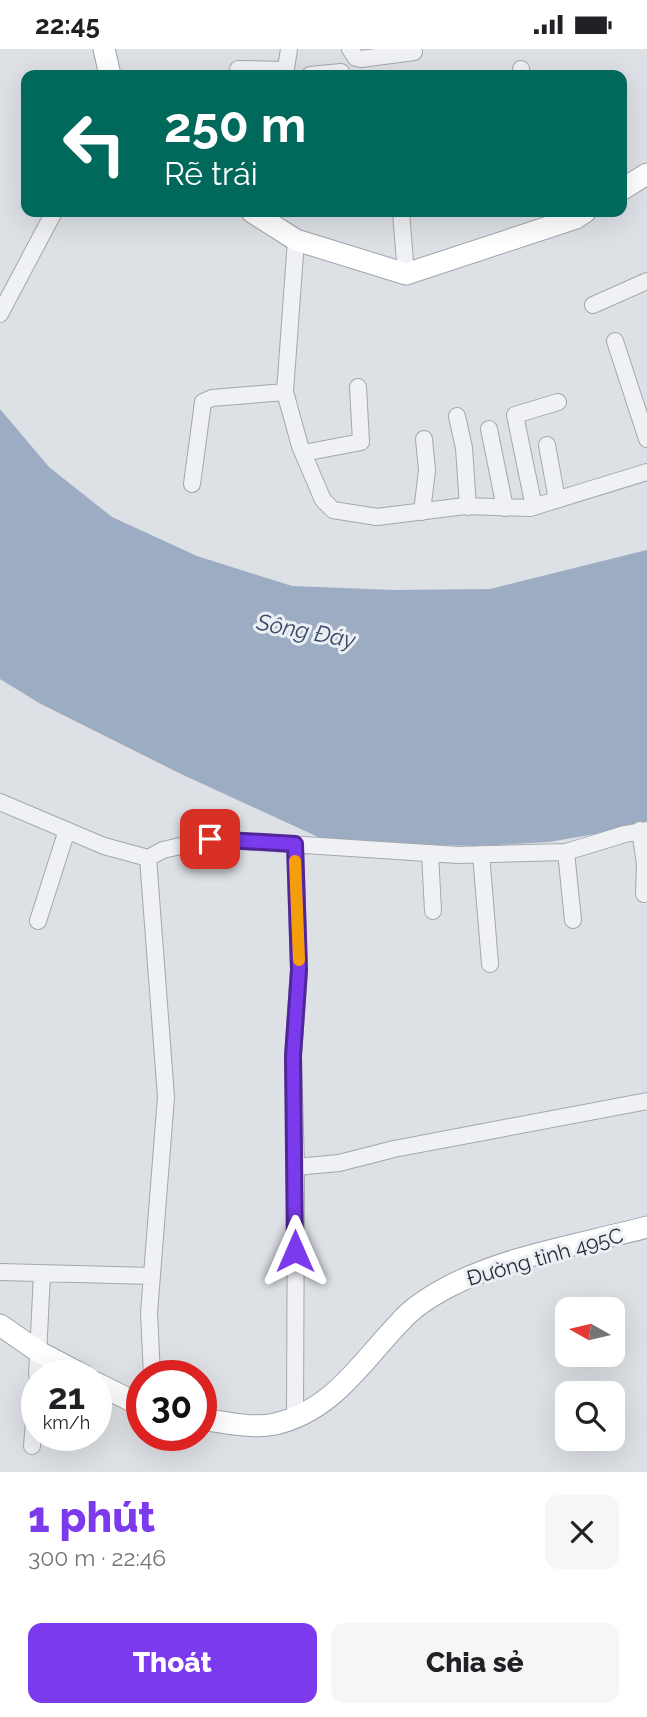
<!DOCTYPE html>
<html lang="vi">
<meta charset="utf-8">
<style>
:root{--surface:#fff;--page:#f6f6f6;--text:#202124;--muted:#757577;--accent:#7c3aed}
body{margin:0;font-family:Raleway,sans-serif;background:var(--page);color:var(--text);height:100vh;display:flex;flex-direction:column;font-size:26px;white-space:nowrap}
*{box-sizing:border-box;margin:0}
p{font-size:23px;color:var(--muted)}
.icon{flex:none;width:38px;height:38px;fill:none;stroke:currentColor;stroke-width:2;stroke-linecap:round;stroke-linejoin:round}
.map{position:relative;height:1423px;overflow:hidden}
.side{display:flex;flex-direction:column;background:var(--surface);flex:1}
.side>*{flex:none}
.top-card{position:absolute;left:21px;top:21px;width:606px;height:147px;border-radius:14px;box-shadow:0 7px 28px #0002;background:#00695c;color:#fff;overflow:hidden}
.needle{width:46px;rotate:278deg}
.fabs{position:absolute;left:555px;top:1248px;display:grid;gap:14px}
.fabs a{display:grid;place-items:center;width:70px;height:70px;border-radius:14px;background:var(--surface);box-shadow:0 7px 28px #0002;font-size:35px}
.speed{position:absolute;left:21px;top:1311px;display:flex;gap:14px;font-size:35px;font-weight:700;text-align:center}
.speed>*{display:grid;place-content:center;width:91px;height:91px;border-radius:50%;background:var(--surface);box-shadow:0 7px 28px #0002;line-height:1}
.speed small{font-size:18px;font-weight:400}
.speed .limit{border:10px solid #d22;background:#fff;color:#111}
.pin{position:absolute;display:grid;place-items:center;width:60px;height:60px;color:#fff;margin:-30px;border-radius:14px;box-shadow:0 4px 10px #0006}
.me{position:absolute;width:77px;margin:-38px;rotate:0deg;stroke-linejoin:round;filter:drop-shadow(0 0 5px #0008)}
.turn{display:flex;align-items:center;gap:24px;height:147px;padding:0 28px;font-size:32px}
.turn .icon{width:91px;height:91px;stroke-width:2.5}
.turn b{display:block;font-size:49px;line-height:60px}
.round{display:grid;place-items:center;flex:none;width:74px;height:74px;border-radius:14px;background:var(--page)}
.head{display:flex;align-items:center;justify-content:space-between;height:119px;padding:0 28px}
h1{font-size:42px;font-weight:800;line-height:52px;color:var(--accent)}
.primary-button{display:flex;gap:14px;margin-top:auto;padding:14px 28px}
.primary-button a{flex:1;height:80px;border-radius:14px;background:var(--accent);color:#fff;font-size:28px;font-weight:800;line-height:80px;text-align:center}
.primary-button a+a{background:var(--page);color:var(--text)}
.status{display:flex;justify-content:space-between;align-items:center;height:49px;padding:0 35px;background:var(--surface);direction:ltr}
.status svg{height:19px;fill:currentColor}
.map>svg:first-child{display:block}
</style>
<div class="status"><b>22:45</b><svg viewBox="0 0 49 12"><path d="M0 12V9h3v3zM5 12V6h3v6zM10 12V3h3v9zM15 12V0h3v12zM26 1h20v11H26zM47 4h2v5h-2z"/></svg></div>
<div class="map">
<svg width="647" height="1423" viewBox="0 0 647 1423">
<rect width="100%" height="100%" fill="#dde0e5"/>
<!-- water -->
<path fill="#9cacc2" d="M0 360 49 418 112 468 197 507 292 537 394 541 490 540 647 501V776L549 793 478 797 329 793 181 725 39 654 0 630Z"/>
<g fill="none" stroke-linecap="round" stroke-linejoin="round">
<!-- minor casing -->
<g stroke="#a3a7ae" stroke-width="18">
<path id="minor" d="M350 0 356 9 361 10 414 3
M238 20 286 21
M521 20 522 26
M285 26 289 0
M310 26 341 23
M401 163 406 225
M296 191 285 343 300 397 323 451 333 461 377 468 465 457 530 459 647 423
M593 256 647 232
M0 265 54 163
M615 292 647 390
M457 367 464 399 468 458
M489 380 505 459
M547 396 557 451
M304 404 361 393 358 338
M192 435 203 353 212 349 285 343
M534 458 515 366 558 353
M422 463 427 421 424 390
M0 753 104 797 148 809 163 801 210 790 458 806 566 803 625 785 647 781
M640 781 645 815 644 845
M295 795 299 921 293 1007 296 1118 295 1369
M566 803 573 871
M430 804 433 862
M481 805 490 915
M148 809 166 1048 149 1264 152 1326
M38 872 67 781
M296 1118 339 1114 394 1100 647 1052
M0 1223 152 1227
M37 1326 42 1225
M32 1397 37 1334"/>
</g>
<!-- major casing -->
<g stroke="#9ea4b0" stroke-width="23">
<path id="major" d="M104 0 110 26
M621 141 647 125
M252 163 296 191 406 225 576 169 585 163
M0 1276 39 1303 83 1326
M96 1334 142 1357
M201 1370C225 1373 251 1380 275 1375 333 1362 363 1311 401 1272 414 1257 431 1247 448 1238 506 1207 584 1195 647 1178"/>
</g>
<!-- minor -->
<use href="#minor" stroke="#eff1f4" stroke-width="16"/>
<!-- major -->
<use href="#major" stroke="#fff" stroke-width="21"/>
</g>
<g fill="none" stroke-linecap="round" stroke-linejoin="round">
<!-- route casing -->
<g stroke="#51269a" stroke-width="18">
<path id="route" d="M210 790 295 795 299 921 293 1007 295 1202"/>
</g>
<!-- route -->
<use href="#route" stroke="#7c3aed" stroke-width="12"/>
<!-- slow -->
<path stroke="#f59e0b" stroke-width="12" d="M295 812 299 911"/>
</g>
<g text-anchor="middle" stroke-width="6" stroke-linejoin="round" paint-order="stroke">
<!-- street labels -->
<g font-size="21" fill="#282e3a" stroke="#eceff3">
<text transform="translate(545 1208) rotate(-16)" y="7">Đường tỉnh 495C</text>
</g>
<!-- water labels -->
<g font-size="23" font-style="italic" fill="#374b6a" stroke="#eceff3">
<text transform="translate(306 582) rotate(11)" y="8">Sông Đáy</text>
</g>
</g>
</svg>
<div class="fabs">
<a><svg class="needle" viewBox="-14 -14 28 28"><path d="M0-13l5 13h-10z" fill="#e53935"/><path d="M0 13l5-13h-10z" fill="#757577"/></svg></a>
<a><svg class="icon" aria-label="search" viewBox="0 0 24 24"><circle cx="10" cy="10" r="6"/><path d="M15 15l6 6"/></svg></a>
</div>
<div class="speed"><div>21<small>km/h</small></div><div class="limit">30</div></div>
<div class="pin" style="left:210px;top:790px;background:#d93025"><svg class="icon" aria-label="arrive" viewBox="0 0 24 24"><path d="M6 21V4h12l-3 4 3 4H6"/></svg></div>
<svg class="me" style="left:295px;top:1202px" viewBox="-20 -20 40 40"><path d="M0-17L14 15 0 8-14 15z" fill="#7c3aed" stroke="#fff" stroke-width="4"/></svg>
<div class="top-card">
<div class="turn"><svg class="icon" aria-label="left" viewBox="0 0 24 24"><path d="M17 20v-9H6M10 6l-5 5 5 5"/></svg><div><b>250 m</b>Rẽ trái</div></div>
</div>
</div>
<section class="side">
<div class="head"><div><h1>1 phút</h1><p>300 m · 22:46</p></div><a class="round"><svg class="icon" aria-label="close" viewBox="0 0 24 24"><path d="M6 6l12 12M18 6L6 18"/></svg></a></div>
<div class="primary-button"><a>Thoát</a><a>Chia sẻ</a></div>
</section>
